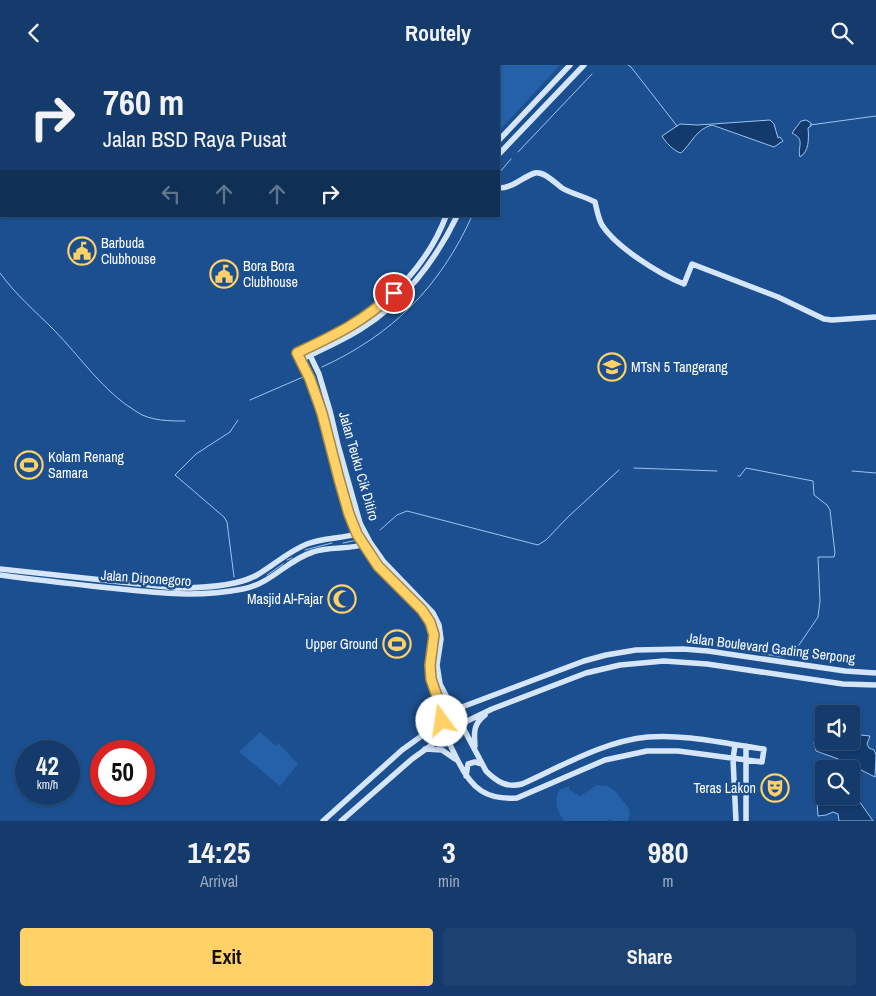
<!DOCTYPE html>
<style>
:root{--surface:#143b6b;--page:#1d4271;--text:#f1f3f6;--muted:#9dadc1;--line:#33557e;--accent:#ffd166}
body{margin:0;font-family:"Archivo Narrow",sans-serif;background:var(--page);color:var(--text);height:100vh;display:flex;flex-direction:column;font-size:19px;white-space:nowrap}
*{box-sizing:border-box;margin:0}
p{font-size:16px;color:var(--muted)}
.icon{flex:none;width:28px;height:28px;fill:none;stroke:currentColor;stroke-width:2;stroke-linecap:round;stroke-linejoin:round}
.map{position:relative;height:756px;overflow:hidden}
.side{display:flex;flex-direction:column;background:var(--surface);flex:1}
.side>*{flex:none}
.banner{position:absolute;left:0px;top:0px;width:500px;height:152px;box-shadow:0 1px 4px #0004,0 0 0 1px var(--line);background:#143b6b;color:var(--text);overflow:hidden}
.tools{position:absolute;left:815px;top:640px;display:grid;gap:10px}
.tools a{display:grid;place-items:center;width:45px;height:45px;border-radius:5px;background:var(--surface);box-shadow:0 1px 4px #0004,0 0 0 1px var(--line);font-size:25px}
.speed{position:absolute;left:15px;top:675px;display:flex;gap:10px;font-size:25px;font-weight:700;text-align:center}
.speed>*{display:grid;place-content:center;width:65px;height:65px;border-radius:50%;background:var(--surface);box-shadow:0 1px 4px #0004,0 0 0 1px var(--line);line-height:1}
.speed small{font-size:12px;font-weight:400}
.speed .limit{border:8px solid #d22;background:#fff;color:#111}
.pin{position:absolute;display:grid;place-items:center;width:42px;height:42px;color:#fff;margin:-21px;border:2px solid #fff;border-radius:50%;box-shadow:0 1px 5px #0007}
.me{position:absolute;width:55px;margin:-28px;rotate:346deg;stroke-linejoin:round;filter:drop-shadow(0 0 4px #0008)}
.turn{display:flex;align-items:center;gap:18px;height:105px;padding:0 20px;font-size:22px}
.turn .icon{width:65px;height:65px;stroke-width:2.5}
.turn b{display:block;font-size:35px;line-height:42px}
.lanes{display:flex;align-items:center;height:48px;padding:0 20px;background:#0003;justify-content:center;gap:25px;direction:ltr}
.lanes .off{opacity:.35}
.eta{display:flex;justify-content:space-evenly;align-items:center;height:85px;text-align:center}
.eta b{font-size:30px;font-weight:700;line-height:35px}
.primary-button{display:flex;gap:10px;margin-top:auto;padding:10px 20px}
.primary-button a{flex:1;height:58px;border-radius:5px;background:var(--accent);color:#111;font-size:20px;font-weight:700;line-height:58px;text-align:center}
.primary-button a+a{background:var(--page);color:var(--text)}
header{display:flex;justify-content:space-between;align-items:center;height:65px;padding:0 20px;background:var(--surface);font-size:22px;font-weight:700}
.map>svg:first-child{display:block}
</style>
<header><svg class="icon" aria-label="back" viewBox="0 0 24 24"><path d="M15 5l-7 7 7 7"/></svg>Routely<svg class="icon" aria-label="search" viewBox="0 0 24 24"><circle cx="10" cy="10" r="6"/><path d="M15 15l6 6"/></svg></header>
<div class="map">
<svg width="876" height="756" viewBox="0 0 876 756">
<rect width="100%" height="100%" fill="#1b4f8f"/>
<!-- green -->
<path fill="#2461a8" d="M392 0H560L499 66V1Z
M260 667 276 681 278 678 298 699 280 721 239 687Z
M597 720 608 721 616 727 628 742 630 748 628 756H614L610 754 607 756H564C557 745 554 737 559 725L569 721 570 725 580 731Z"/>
<!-- water -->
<path fill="#123a6d" stroke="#9cc4f0" d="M770 55 774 59 778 73 780 72 783 76 774 82 712 60C696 64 692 78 681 88 675 87 665 77 662 71L680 59 698 60Z
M806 55 811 58V61L808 63C809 73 809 87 800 92 797 81 806 75 792 68L801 56Z
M851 669 870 671 867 679 869 683 874 685 876 690 875 712 841 695 816 686 814 678 815 675 824 674V676H851Z
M819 707 824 708V731H851V728L857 733 873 756H839L838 749 833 747 826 750 818 751 817 736 820 720 817 718Z"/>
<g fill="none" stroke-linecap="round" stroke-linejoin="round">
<!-- stream -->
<path stroke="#9cc4f0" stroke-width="1" d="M628 0 631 2 677 61
M810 60 876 51
M518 87 592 9
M499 108 511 94
M0 208C15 229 35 246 53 264 80 291 103 327 137 347 150 356 170 356 185 356
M322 302C392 270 440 222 472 151
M250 335 303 312
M634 403 717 406
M852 406 876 408
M380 465 397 450 407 446 538 480 546 475 568 452 619 405
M343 478 358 475
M305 485 332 478
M287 495 292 493
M267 510 283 499
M234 512 227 457 224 452 175 410 196 389 230 367 238 355
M726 583 783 592 799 580 818 552 820 536 818 492H834L835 488 830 445 827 440 814 430 813 416 746 403 740 411H738"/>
<!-- secondary -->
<path stroke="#d6e6fa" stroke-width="5.5" d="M40 0 41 1
M51 0 53 1
M499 75 570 0
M499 89 584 0
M499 123C513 123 522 112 535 108 544 106 555 118 562 123 572 129 584 131 595 137 597 145 598 153 602 160 616 182 659 209 684 219L692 199 778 232 824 254 832 255 876 252
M307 284 319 309 330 346 338 380 360 458 370 477 384 497 433 548 439 560 441 574 437 600 440 619 486 706C497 717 507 723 522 719 562 701 604 676 648 672 686 669 726 679 764 684L762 697 678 686H647L605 695 517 733C486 735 472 724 458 696 448 678 444 663 440 643 438 630 431 619 430 606 429 589 438 574 430 558 422 540 405 529 392 516 372 496 358 475 349 449L321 349 310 314 297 288C315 280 333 273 349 263 390 238 429 197 446 151
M300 295C321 285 342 276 361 264 403 238 436 195 457 151
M0 504 177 523C201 523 236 522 257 510 274 500 289 486 307 479 324 472 342 474 360 468
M0 510C37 515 73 519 110 523 157 528 196 533 243 524 271 519 287 495 313 487 330 481 349 485 365 479
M735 680 733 694 736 756
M475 681C474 668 473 659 485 650
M425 684 442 685 455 694
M466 711 468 699 475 697 482 699
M323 756 402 685 462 642 584 596 606 590 636 585 683 584 708 586 845 606 876 608
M341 756 412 694 461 659 492 644 586 608 620 600 664 596 707 599 843 619 876 620
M746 756V681"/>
</g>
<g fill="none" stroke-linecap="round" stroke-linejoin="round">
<!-- route casing -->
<g stroke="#a68842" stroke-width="12">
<path id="route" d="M394 228C363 257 335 270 297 288L310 314 322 348 339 414 349 449 357 469 378 501 422 545 430 557 434 570 430 600 431 614 440 640 442 656"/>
</g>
<!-- route -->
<use href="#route" stroke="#ffd166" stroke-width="9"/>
</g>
<!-- icons -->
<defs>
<g id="civic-ring" transform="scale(1.4375)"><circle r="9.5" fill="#1b4f8f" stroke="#ffd166" stroke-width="1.5"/><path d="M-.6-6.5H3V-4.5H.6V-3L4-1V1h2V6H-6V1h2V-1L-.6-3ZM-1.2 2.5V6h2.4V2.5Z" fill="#ffd166"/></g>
<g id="school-ring" transform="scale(1.4375)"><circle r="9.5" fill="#1b4f8f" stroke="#ffd166" stroke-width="1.5"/><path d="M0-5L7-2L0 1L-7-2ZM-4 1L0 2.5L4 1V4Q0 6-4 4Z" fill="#ffd166"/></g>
<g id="stadium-ring" transform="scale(1.4375)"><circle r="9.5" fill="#1b4f8f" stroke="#ffd166" stroke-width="1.5"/><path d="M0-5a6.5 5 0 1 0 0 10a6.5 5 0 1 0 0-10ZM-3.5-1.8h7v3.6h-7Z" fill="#ffd166"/></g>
<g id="mosque-ring" transform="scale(1.4375)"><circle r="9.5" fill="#1b4f8f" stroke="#ffd166" stroke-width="1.5"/><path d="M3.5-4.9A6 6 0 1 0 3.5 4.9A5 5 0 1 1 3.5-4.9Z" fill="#ffd166"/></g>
<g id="theatre-ring" transform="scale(1.4375)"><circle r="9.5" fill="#1b4f8f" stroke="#ffd166" stroke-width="1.5"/><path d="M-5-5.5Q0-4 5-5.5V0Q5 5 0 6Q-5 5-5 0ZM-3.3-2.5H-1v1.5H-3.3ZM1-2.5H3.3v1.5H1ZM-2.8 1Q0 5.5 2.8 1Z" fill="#ffd166"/></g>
</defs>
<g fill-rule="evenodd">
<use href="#civic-ring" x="82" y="186"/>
<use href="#civic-ring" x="224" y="209"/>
<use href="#school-ring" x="612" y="302"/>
<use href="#stadium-ring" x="29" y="400"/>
<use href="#mosque-ring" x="342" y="534"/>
<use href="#stadium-ring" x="397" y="579"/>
<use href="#theatre-ring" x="775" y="723"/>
</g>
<g text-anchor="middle" stroke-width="5" stroke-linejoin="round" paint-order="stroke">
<!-- poi labels -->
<g font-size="14" fill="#fff" stroke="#1b4f8f" text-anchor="start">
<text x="101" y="183">Barbuda<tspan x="101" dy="16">Clubhouse</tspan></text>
<text x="243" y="206">Bora Bora<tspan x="243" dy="16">Clubhouse</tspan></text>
<text x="631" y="307">MTsN 5 Tangerang</text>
<text x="48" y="397">Kolam Renang<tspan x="48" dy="16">Samara</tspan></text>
<text x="323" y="539" text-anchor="end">Masjid Al-Fajar</text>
<text x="378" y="584" text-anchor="end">Upper Ground</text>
<text x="756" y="728" text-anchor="end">Teras Lakon</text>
</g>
<!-- street labels -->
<g font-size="14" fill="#fff" stroke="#1b4f8f">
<text transform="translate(359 401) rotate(74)" y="5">Jalan Teuku Cik Ditiro</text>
<text transform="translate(146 513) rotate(4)" y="5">Jalan Diponegoro</text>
<text transform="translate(771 583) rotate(7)" y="5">Jalan Boulevard Gading Serpong</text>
</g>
</g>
</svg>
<div class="tools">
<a><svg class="icon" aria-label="sound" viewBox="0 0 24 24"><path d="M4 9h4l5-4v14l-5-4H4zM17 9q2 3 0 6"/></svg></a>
<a><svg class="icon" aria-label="search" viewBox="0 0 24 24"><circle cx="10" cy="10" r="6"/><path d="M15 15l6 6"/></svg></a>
</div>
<div class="speed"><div>42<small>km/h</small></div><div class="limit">50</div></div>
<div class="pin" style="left:394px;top:228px;background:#d93025"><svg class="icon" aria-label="arrive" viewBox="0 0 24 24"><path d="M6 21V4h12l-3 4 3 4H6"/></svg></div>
<svg class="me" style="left:442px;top:656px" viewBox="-20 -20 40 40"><circle r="19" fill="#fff"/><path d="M0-13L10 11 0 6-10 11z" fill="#ffd166"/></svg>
<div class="banner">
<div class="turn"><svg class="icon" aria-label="right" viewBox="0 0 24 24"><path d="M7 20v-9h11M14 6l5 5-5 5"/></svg><div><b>760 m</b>Jalan BSD Raya Pusat</div></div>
<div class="lanes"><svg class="icon off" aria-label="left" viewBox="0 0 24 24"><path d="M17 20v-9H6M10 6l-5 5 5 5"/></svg><svg class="icon off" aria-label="ahead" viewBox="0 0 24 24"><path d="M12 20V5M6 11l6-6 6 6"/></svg><svg class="icon off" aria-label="ahead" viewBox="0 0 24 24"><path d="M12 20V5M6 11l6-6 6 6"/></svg><svg class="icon" aria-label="right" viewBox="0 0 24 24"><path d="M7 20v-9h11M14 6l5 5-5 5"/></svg></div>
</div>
</div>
<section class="side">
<div class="eta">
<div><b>14:25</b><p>Arrival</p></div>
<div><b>3</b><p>min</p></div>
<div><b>980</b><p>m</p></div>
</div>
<div class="primary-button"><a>Exit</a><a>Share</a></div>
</section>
